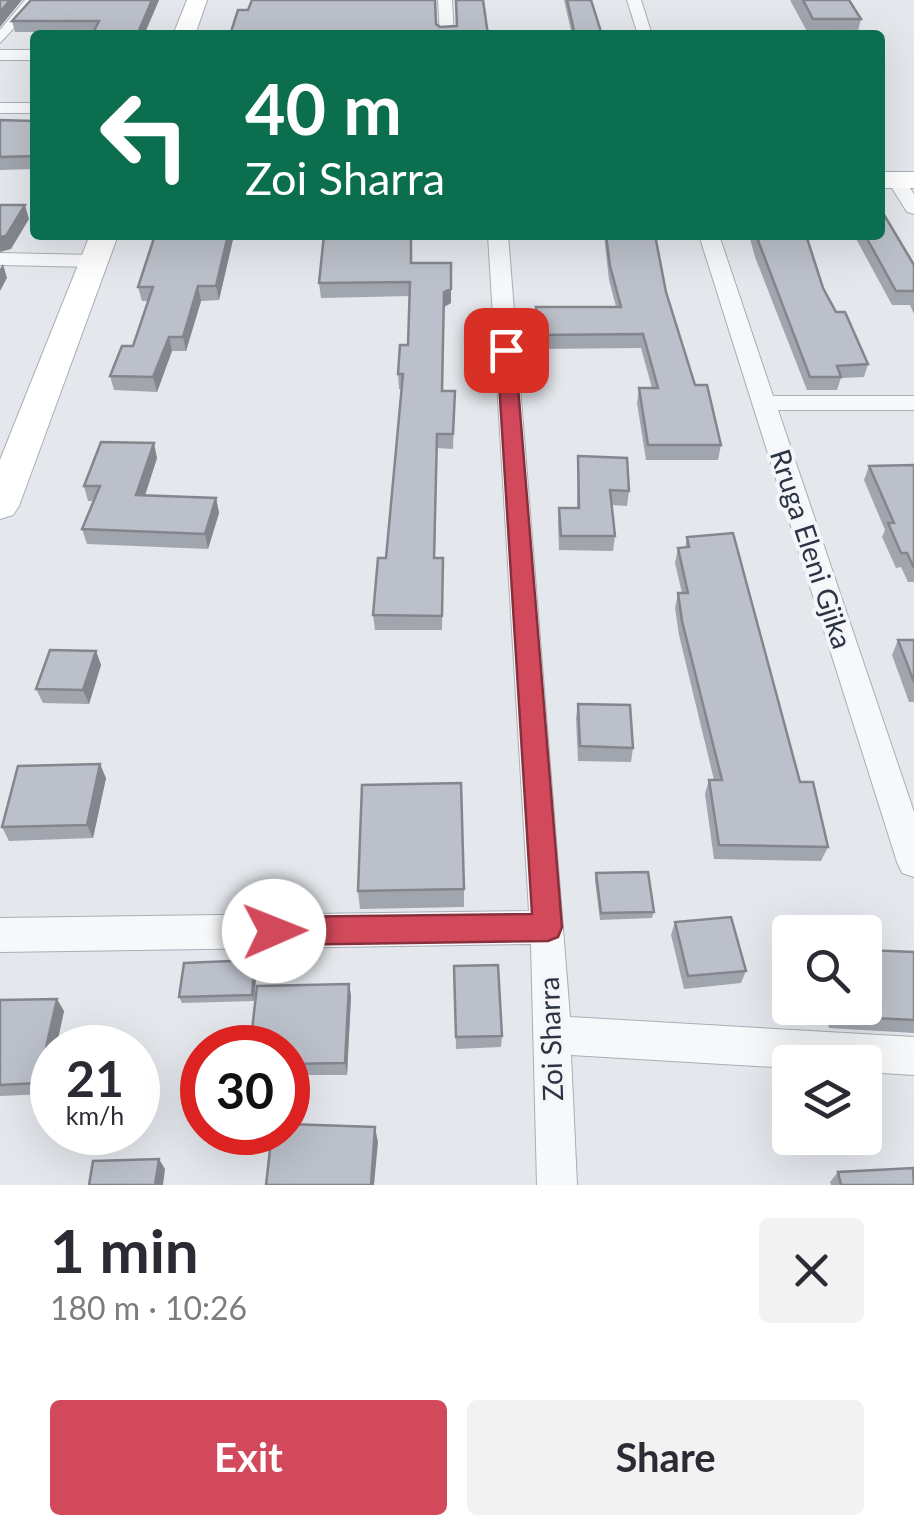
<!DOCTYPE html>
<meta charset="utf-8">
<style>
:root{--surface:#fff;--page:#f2f2f3;--text:#2b2b33;--muted:#7c7c81;--accent:#d1495b}
body{margin:0;font-family:Lato,sans-serif;background:var(--page);color:var(--text);height:100vh;display:flex;flex-direction:column;font-size:38px;white-space:nowrap}
*{box-sizing:border-box;margin:0}
p{font-size:32px;color:var(--muted)}
.icon{flex:none;width:55px;height:55px;fill:none;stroke:currentColor;stroke-width:2;stroke-linecap:round;stroke-linejoin:round}
.map{position:relative;height:1185px;overflow:hidden}
.sheet{display:flex;flex-direction:column;background:var(--surface);flex:1}
.sheet>*{flex:none}
.guide{position:absolute;left:30px;top:30px;width:855px;height:210px;border-radius:10px;box-shadow:0 10px 40px #0002;background:#0b6e4f;color:#fff;overflow:hidden}
.fabs{position:absolute;left:772px;top:915px;display:grid;gap:20px}
.fabs a{display:grid;place-items:center;width:110px;height:110px;border-radius:10px;background:var(--surface);box-shadow:0 10px 40px #0002;font-size:50px}
.speed{position:absolute;left:30px;top:1025px;display:flex;gap:20px;font-size:50px;font-weight:700;text-align:center}
.speed>*{display:grid;place-content:center;width:130px;height:130px;border-radius:50%;background:var(--surface);box-shadow:0 10px 40px #0002;line-height:1}
.speed small{font-size:25px;font-weight:400}
.speed .limit{border:15px solid #d22;background:#fff;color:#111}
.pin{position:absolute;display:grid;place-items:center;width:85px;height:85px;color:#fff;margin:-42px;border-radius:20px;box-shadow:0 5px 15px #0006}
.me{position:absolute;width:110px;margin:-55px;rotate:89deg;stroke-linejoin:round;filter:drop-shadow(0 0 8px #0008)}
.turn{display:flex;align-items:center;gap:35px;height:210px;padding:0 50px;font-size:45px}
.turn .icon{width:130px;height:130px;stroke-width:2.5}
.turn b{display:block;font-size:70px;line-height:85px}
.round{display:grid;place-items:center;flex:none;width:105px;height:105px;border-radius:10px;background:var(--page)}
.overview{display:flex;align-items:center;justify-content:space-between;height:170px;padding:0 50px}
h1{font-size:60px;font-weight:700;line-height:75px}
.cta{display:flex;gap:20px;margin-top:auto;padding:20px 50px}
.cta a{flex:1;height:115px;border-radius:10px;background:var(--accent);color:#fff;font-size:40px;font-weight:700;line-height:115px;text-align:center}
.cta a+a{background:var(--page);color:var(--text)}
.map>svg:first-child{display:block}
</style>
<div class="map">
<svg width="914" height="1185" viewBox="0 0 914 1185">
<rect width="100%" height="100%" fill="#e4e7ec"/>
<g fill="none" stroke-linecap="round" stroke-linejoin="round">
<!-- street casing -->
<g stroke="#a9aeb7" stroke-width="2">
<path id="street" d="M25 0H40L0 43V30Z
M438 0H452L454 35H440Z
M627 0H641L652 35H638Z
M0 50H35V60H0Z
M0 103H35V113H0Z
M896 175 902 176 914 194V214L907 212 887 180Z
M488 235H508L570 1017 914 1037V1075L865 1072V1062H790V1068L571 1055 577 1185H537L531 944 0 952V918L529 911Z
M699 235H719L773 396H914V410H778L914 812V877L902 873 897 862Z
M0 253 94 255 104 261 94 267 0 265Z"/>
</g>
<!-- secondary casing -->
<g stroke="#a9aeb7" stroke-width="2">
<path id="secondary" d="M187 0H207L195 35H173Z
M880 172H914V188H880Z
M90 235H118L19 506 13 515 0 519V460Z"/>
</g>
<!-- street -->
<use href="#street" fill="#f7f8fa" fill-rule="evenodd"/>
<!-- secondary -->
<use href="#secondary" fill="#fff" fill-rule="evenodd"/>
</g>
<!-- wall -->
<path fill="#a1a5ae" d="M31 0H159L144 35 94 32H15L12 21Z
M564 0H591L602 35H572Z
M790 0H849L861 19 857 35H809Z
M35 118V169L0 170V120L33 121Z
M234 235 219 300 201 301 186 351H172L157 392 114 390 110 376 133 346 148 301H142L138 287Z
M604 235H655L666 292 695 385 721 445 718 460H646L637 403 639 388H652L641 348 538 349 536 321V307H616L609 280Z
M749 235H806L823 288 868 364 864 377 841 378 837 390H807L755 257Z
M854 235H880L914 265V314L910 305H892Z
M412 263 451 303 444 307 443 391H455L453 449 437 448 435 558H443L442 630H375L373 615 386 558 401 389H399L398 374 408 345 410 296 321 298 319 283Z
M578 456 629 491 627 506 612 505 615 536 613 551 559 550 558 523 559 508H577Z
M157 458 145 496 216 498 219 513 208 549 87 544 82 529 94 501H88L84 486Z
M914 465V582H908L901 567 896 568 882 537 885 530 864 480 869 466Z
M687 537 800 782 828 847 821 861 714 859 705 794 709 780H714L679 635 675 608 678 593H682L675 563 678 548H685Z
M898 640H914V702H909L892 655Z
M96 651 101 665 89 704 43 703 36 689Z
M578 704 633 748 631 762 578 761 576 718Z
M106 778 93 838 9 841 2 827Z
M596 873 654 912 652 918 600 920 595 880Z
M464 889V907L360 909 358 891Z
M675 922 746 971 741 983 684 989 671 935Z
M914 952V1033L829 1028 825 1008H865Z
M257 966 254 1001 182 1003 179 997Z
M454 966 502 1036 501 1047 456 1049Z
M349 984 351 996 347 1075H288V1048Z
M0 1000 64 1011 56 1048H52V1065L46 1094 0 1096Z
M838 1172 914 1185H831L830 1182Z"/>
<!-- shaded-wall -->
<path fill="#83868d" d="M10 0H22L0 27V12Z
M152 0H159L144 35H137Z
M25 205 29 219 11 249 0 252V237Z
M228 235H234L219 300 216 286Z
M3 264 7 278 0 291V269Z
M198 286 201 301 186 351 183 337Z
M451 289V303L444 307V292Z
M169 337 172 351 157 392 153 377Z
M154 443 157 458 140 510 136 495Z
M216 498 219 513 208 549 205 534Z
M96 651 101 665 89 704 83 690Z
M100 764 106 778 93 838 87 825Z
M255 960 257 966 254 1001 252 995Z
M349 984 351 996 347 1075 345 1063Z
M57 999 64 1011 56 1048H52V1065L46 1094 38 1083Z
M375 1127 378 1142 374 1185H371Z
M159 1159 165 1169 163 1185H155Z"/>
<!-- building -->
<path fill="#bbc0ca" stroke="#83868d" stroke-width="2.5" d="M0 0H10L0 12Z
M31 0H152L137 35H92L99 21H12Z
M252 0H435L436 24 440 27 457 26 456 0H483L488 35H230L238 10H248Z
M567 0H591L602 35H575Z
M803 0H849L861 19H813Z
M35 118V156L0 157V120L33 121Z
M0 205H25L6 236 0 237Z
M880 208 914 265V291H896L865 235H880Z
M155 235H228L216 286H198L183 337H169L153 377 110 376 122 346H133L153 287H138Z
M324 235H411V263H451V289L444 292 442 391H455L453 434H437L434 558H443L442 616 373 615 378 558H386L403 374H398L400 345H408L410 282 319 283Z
M606 235H655L666 292 695 385H707L721 445H648L639 388H658L643 334 539 335 536 307H621L610 266Z
M756 235H806L823 288 836 312H845L868 364 837 366 841 377H810Z
M101 442 154 443 136 495 216 498 205 534 82 529 100 486H84Z
M578 456 627 458 629 491 610 490 615 536H561L559 508H579Z
M914 465V568L907 553H901L888 523H894L869 466Z
M733 533 800 782H813L828 847 719 845 709 780H722L682 621 678 593H688L678 548 689 547 687 537Z
M898 640H914V682Z
M50 650 96 651 83 690 36 689Z
M578 704 630 705 633 748 580 746Z
M100 764 87 825 2 827 18 766Z
M461 783 464 889 358 891 362 785Z
M648 872 654 912 601 913 596 873Z
M731 917 746 971 688 976 675 922Z
M865 950 914 952V1020L836 1016 835 1008H865Z
M255 960 252 995 179 997 184 963Z
M498 965 502 1036 456 1037 454 966Z
M349 984 345 1063 288 1064V1048H250L257 986Z
M57 999 38 1083 0 1085V1000Z
M288 1124 375 1127 371 1185H266L272 1132H288Z
M159 1159 155 1185H89L93 1161Z
M913 1168 914 1185H841L838 1172Z"/>
<!-- route -->
<path fill="#d1495b" stroke="#882f3b" stroke-width="2.5" d="M506 345 515 350 562 927 558 937 548 941 274 945 264 941 259 931 264 921 274 917 532 914 497 350Z"/>
<g text-anchor="middle" stroke-width="8" stroke-linejoin="round" paint-order="stroke">
<!-- street labels -->
<g font-size="28" fill="#2b3445" stroke="#f4f6f9">
<text transform="translate(811 549) rotate(72)" y="10">Rruga Eleni Gjika</text>
<text transform="translate(551 1039) rotate(-92)" y="10">Zoi Sharra</text>
</g>
</g>
</svg>
<div class="fabs">
<a><svg class="icon" aria-label="search" viewBox="0 0 24 24"><circle cx="10" cy="10" r="6"/><path d="M15 15l6 6"/></svg></a>
<a><svg class="icon" aria-label="layers" viewBox="0 0 24 24"><path d="M12 4l9 5-9 5-9-5zM3 14l9 5 9-5"/></svg></a>
</div>
<div class="speed"><div>21<small>km/h</small></div><div class="limit">30</div></div>
<div class="pin" style="left:506px;top:350px;background:#d93025"><svg class="icon" aria-label="arrive" viewBox="0 0 24 24"><path d="M6 21V4h12l-3 4 3 4H6"/></svg></div>
<svg class="me" style="left:274px;top:931px" viewBox="-20 -20 40 40"><circle r="19" fill="#fff"/><path d="M0-13L10 11 0 6-10 11z" fill="#d1495b"/></svg>
<div class="guide">
<div class="turn"><svg class="icon" aria-label="left" viewBox="0 0 24 24"><path d="M17 20v-9H6M10 6l-5 5 5 5"/></svg><div><b>40 m</b>Zoi Sharra</div></div>
</div>
</div>
<section class="sheet">
<div class="overview"><div><h1>1 min</h1><p>180 m · 10:26</p></div><a class="round"><svg class="icon" aria-label="close" viewBox="0 0 24 24"><path d="M6 6l12 12M18 6L6 18"/></svg></a></div>
<div class="cta"><a>Exit</a><a>Share</a></div>
</section>
